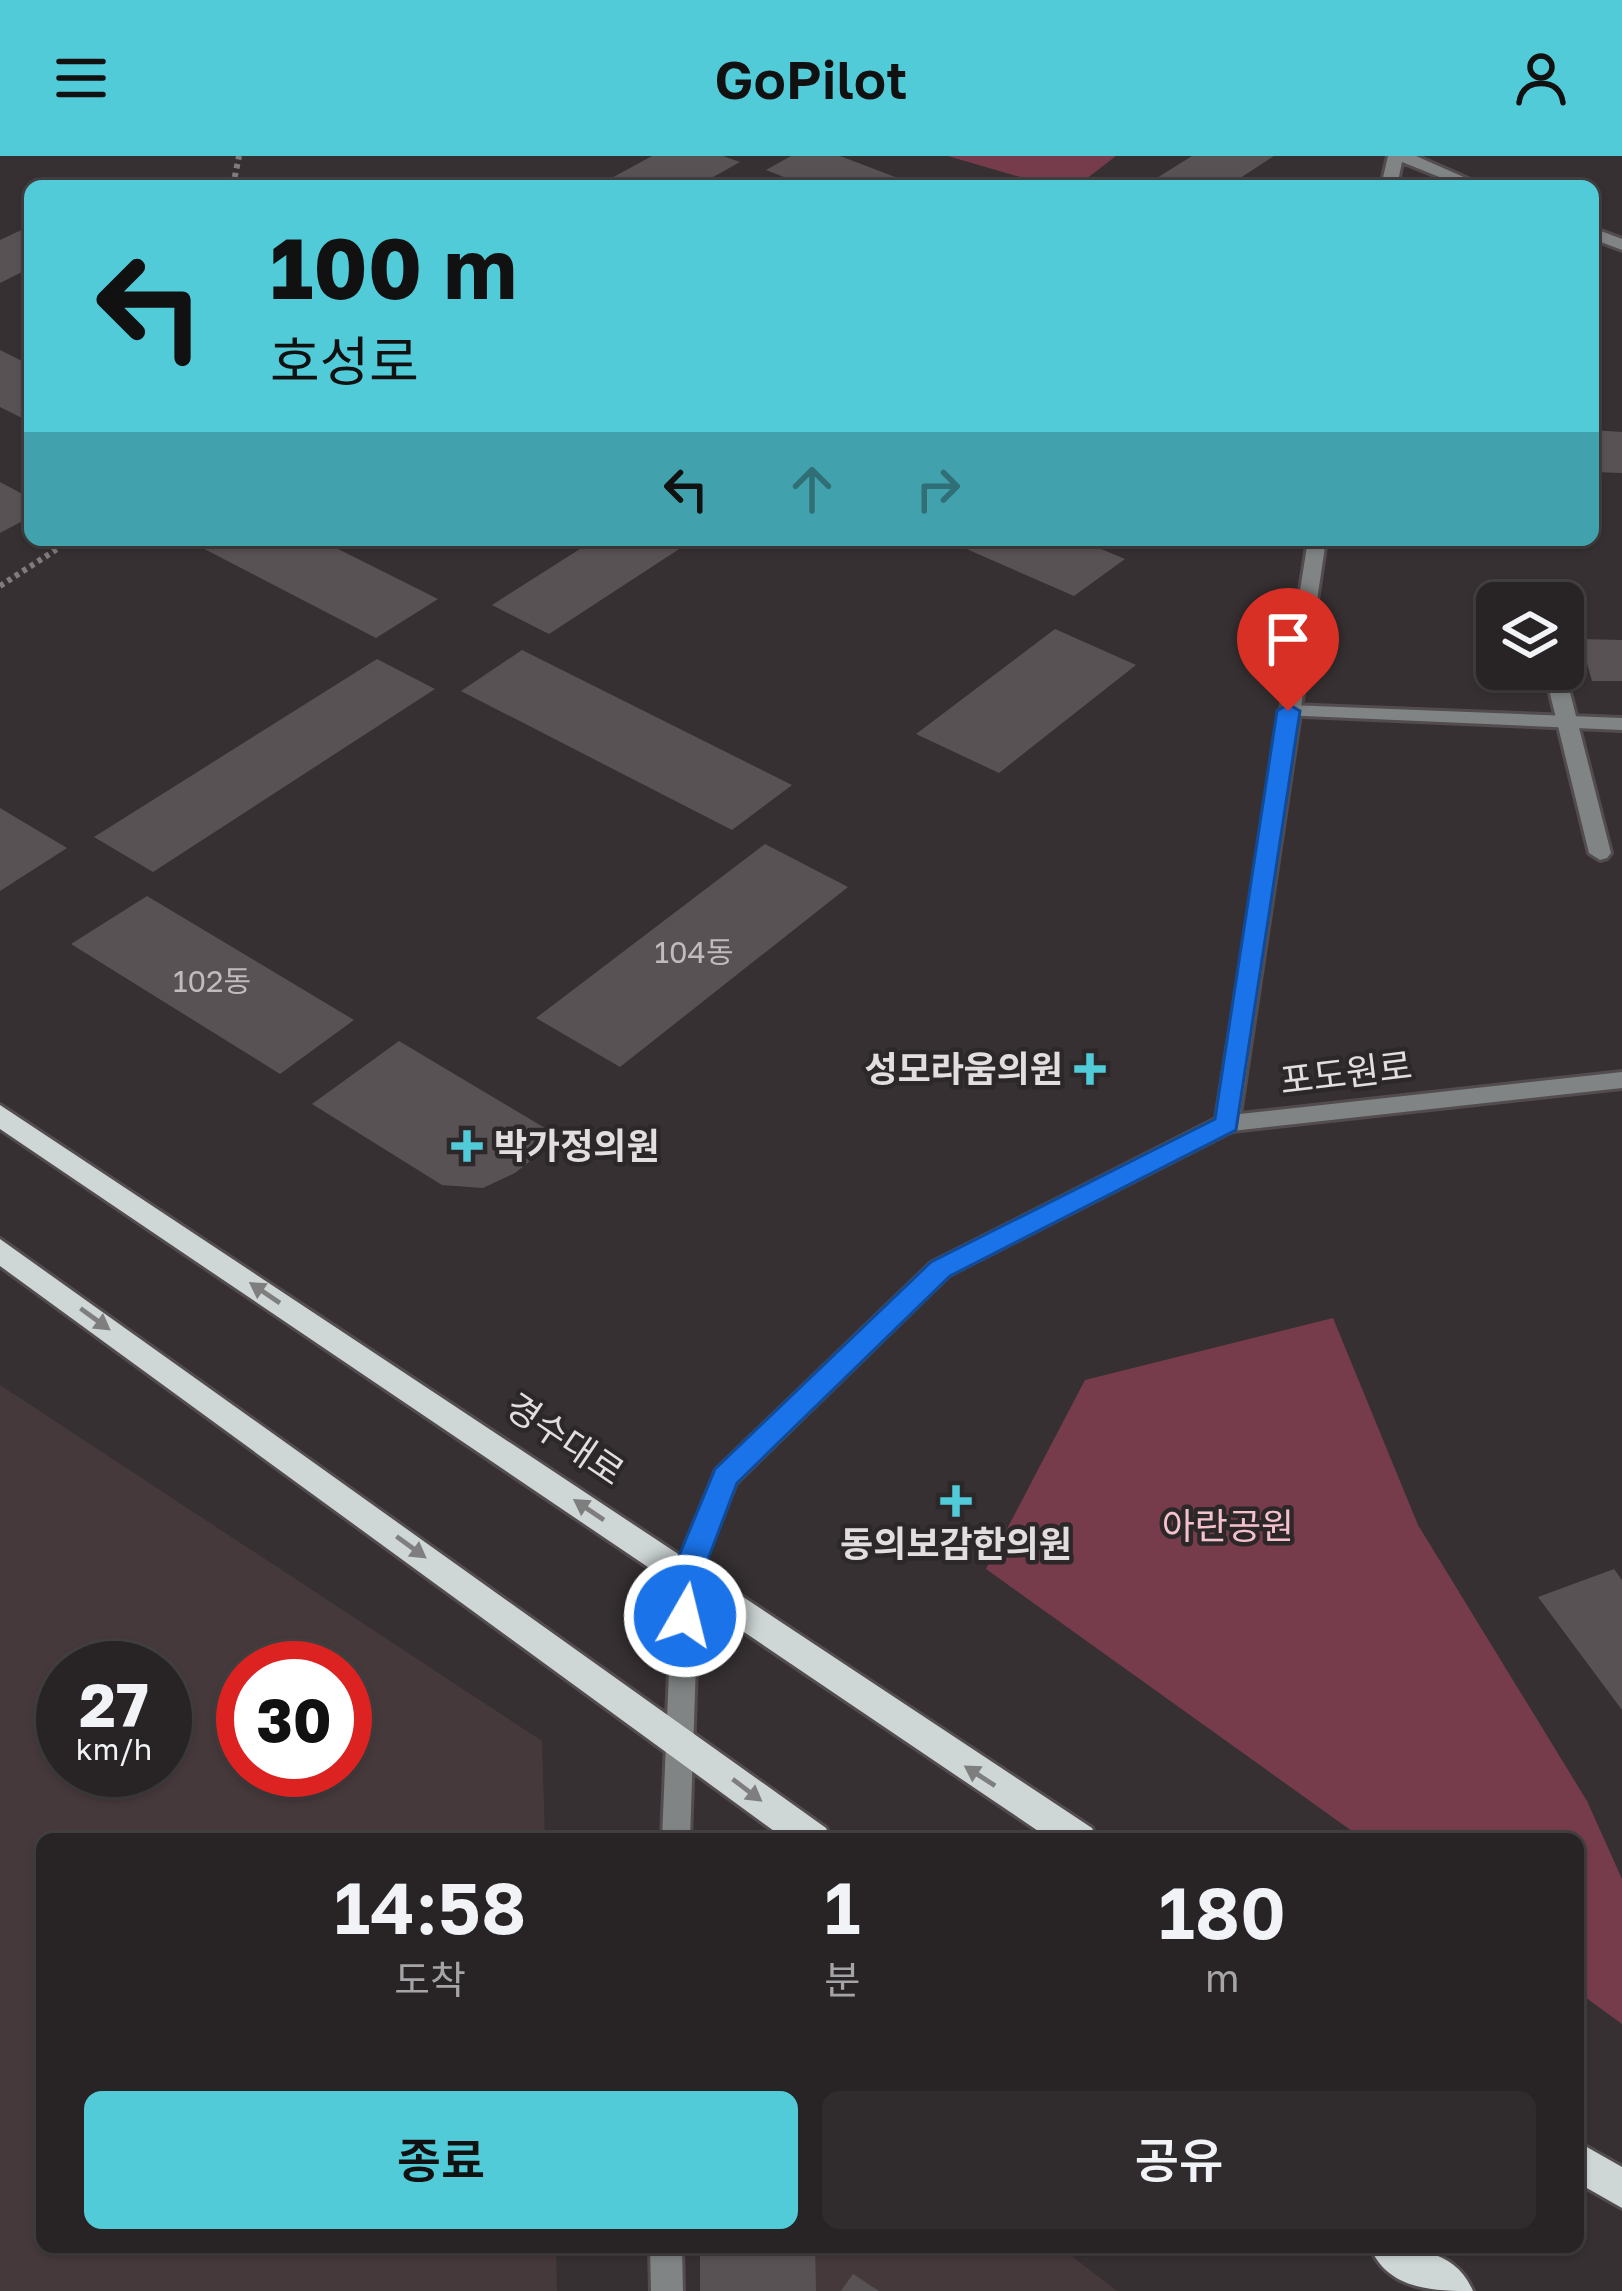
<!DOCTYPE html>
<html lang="ko">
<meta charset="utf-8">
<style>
:root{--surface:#282426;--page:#302c2e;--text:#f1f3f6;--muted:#a5a4a7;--line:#444143;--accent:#52cbd9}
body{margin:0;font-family:"Golos Text","Noto Sans KR",sans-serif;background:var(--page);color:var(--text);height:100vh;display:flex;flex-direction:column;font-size:45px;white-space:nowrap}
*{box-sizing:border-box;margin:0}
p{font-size:39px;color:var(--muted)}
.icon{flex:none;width:66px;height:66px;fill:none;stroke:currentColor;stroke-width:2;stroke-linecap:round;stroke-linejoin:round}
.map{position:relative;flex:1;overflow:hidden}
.details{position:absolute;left:36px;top:1677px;width:1548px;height:420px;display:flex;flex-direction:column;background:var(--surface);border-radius:18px;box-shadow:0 3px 9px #0004,0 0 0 3px var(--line)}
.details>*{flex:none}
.guide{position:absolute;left:24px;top:24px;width:1575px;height:366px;border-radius:18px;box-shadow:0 3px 9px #0004,0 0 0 3px var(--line);background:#52cbd9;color:#111;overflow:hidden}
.tools{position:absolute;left:1476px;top:426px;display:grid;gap:24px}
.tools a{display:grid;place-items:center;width:108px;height:108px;border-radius:18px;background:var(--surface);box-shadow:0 3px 9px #0004,0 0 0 3px var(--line);font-size:60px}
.speed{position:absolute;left:36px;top:1485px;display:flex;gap:24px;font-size:60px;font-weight:700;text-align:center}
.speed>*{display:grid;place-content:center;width:156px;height:156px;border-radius:50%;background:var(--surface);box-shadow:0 3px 9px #0004,0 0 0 3px var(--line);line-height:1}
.speed small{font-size:30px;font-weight:400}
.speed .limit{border:18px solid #d22;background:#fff;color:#111}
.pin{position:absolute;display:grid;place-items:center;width:102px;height:102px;color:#fff;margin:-123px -51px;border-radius:50% 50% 50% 0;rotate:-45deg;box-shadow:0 0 12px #0007}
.pin .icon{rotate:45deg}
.me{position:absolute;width:132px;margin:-66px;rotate:8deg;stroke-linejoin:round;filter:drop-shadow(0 0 9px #0008)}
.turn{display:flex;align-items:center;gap:42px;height:252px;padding:0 48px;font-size:54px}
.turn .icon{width:156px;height:156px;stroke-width:2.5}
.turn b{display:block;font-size:84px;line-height:102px}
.lanes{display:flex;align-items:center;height:114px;padding:0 48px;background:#0003;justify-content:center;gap:60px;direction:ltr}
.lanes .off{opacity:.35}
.eta{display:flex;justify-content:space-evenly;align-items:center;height:204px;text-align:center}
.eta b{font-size:72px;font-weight:600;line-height:84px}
.primary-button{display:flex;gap:24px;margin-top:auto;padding:24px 48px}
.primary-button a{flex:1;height:138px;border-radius:18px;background:var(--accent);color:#111;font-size:48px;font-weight:600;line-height:138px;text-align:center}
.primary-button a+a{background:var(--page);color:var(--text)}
header{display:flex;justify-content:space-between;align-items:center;height:156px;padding:0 48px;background:var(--accent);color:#111;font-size:54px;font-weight:600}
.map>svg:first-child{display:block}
</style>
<header><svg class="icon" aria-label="menu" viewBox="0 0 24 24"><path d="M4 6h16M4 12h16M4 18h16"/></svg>GoPilot<svg class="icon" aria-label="person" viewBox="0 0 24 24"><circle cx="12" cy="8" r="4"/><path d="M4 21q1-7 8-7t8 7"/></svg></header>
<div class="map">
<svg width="1622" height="2135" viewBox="0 0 1622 2135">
<rect width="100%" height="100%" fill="#363032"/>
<!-- built -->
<path fill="#46393b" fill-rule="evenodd" d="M0 1229 542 1585 545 1683H42V2091H556L557 2135H0ZM63 1512H165V1614H63ZM243 1512H345V1614H243Z
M758 2091H1060L1117 2135H753Z"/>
<!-- green -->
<path fill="#763c4c" d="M948 0H1116L1077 30H1051Z
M1333 1162 1418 1369 1587 1645 1622 1723V1868L1578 1836V1683H1363L986 1413 1085 1224Z"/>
<!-- building -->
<path fill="#595254" d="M652 0H723L740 6 697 30H597Z
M791 0H840L919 30H807L766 14Z
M1192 0H1274L1228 30H1144Z
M30 70V112L0 127V84Z
M0 194 30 209V266L0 251Z
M1593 274 1622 276V317L1593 316Z
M0 326 30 342V361L0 377Z
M187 384H320L438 443 376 482Z
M594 384H693L549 478 492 449Z
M946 384H1080L1125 403 1074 440Z
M1055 473 1136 509 999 617 916 578Z
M1580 483 1622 484V525H1592Z
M522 494 792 629 732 674 461 535Z
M377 503 435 533 153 716 94 681Z
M0 652 67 692 0 735Z
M765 688 848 731 620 911 536 862Z
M147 740 354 864 280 918 71 788Z
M399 885 560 981 515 1017 483 1032 442 1029 312 948Z
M1614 1413 1622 1424V1554L1538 1441Z
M700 2091H815L816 2135H700Z
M853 2118 879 2135H841Z"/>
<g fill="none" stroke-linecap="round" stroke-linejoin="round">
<!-- lane casing -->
<g stroke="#524c4e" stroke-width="6">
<path id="lane" d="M1289 549 1622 562V574L1282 559 1279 555Z"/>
</g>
<!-- street casing -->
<g stroke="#524c4e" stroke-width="6">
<path id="street" d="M1388 0H1416L1484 30H1462L1402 6 1397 30H1381Z
M1593 72 1622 83V94L1593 83Z
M1308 384H1326L1240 958 1622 916V932L1232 975 949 1119 736 1327 699 1419 690 1683H662L673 1419 716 1314 931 1107 1216 963Z
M1544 513H1564L1611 697 1607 702 1600 704 1589 697Z
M650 2091H682L683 2135H651Z"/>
</g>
<!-- primary casing -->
<g stroke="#524c4e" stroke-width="6">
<path id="primary" d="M0 949 1092 1672 1097 1683H1050L0 973Z
M0 1083 826 1672 831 1683H785L0 1110Z
M1578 1986 1622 2011V2052L1578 2027Z
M1370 2091C1410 2091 1455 2092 1473 2135 1433 2135 1388 2134 1370 2091Z"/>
</g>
<!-- path -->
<path stroke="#807b7c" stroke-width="6" stroke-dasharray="4.5 4.5" stroke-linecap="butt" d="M233 30 239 0
M0 430 71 384"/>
<!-- lane -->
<use href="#lane" fill="#818484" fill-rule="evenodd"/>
<!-- street -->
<use href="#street" fill="#818484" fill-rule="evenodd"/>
<!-- primary -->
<use href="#primary" fill="#cfd6d6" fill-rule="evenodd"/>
</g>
<!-- one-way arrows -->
<defs><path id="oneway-solid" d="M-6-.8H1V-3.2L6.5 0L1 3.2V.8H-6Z" transform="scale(3)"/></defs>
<g fill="#7e7e7f">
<use href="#oneway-solid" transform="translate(265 1137) rotate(-146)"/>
<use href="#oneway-solid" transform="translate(95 1163) rotate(36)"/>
<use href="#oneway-solid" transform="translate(589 1354) rotate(-146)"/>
<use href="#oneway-solid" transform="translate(411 1391) rotate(36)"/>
<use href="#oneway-solid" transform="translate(980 1620) rotate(-147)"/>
<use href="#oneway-solid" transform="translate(747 1634) rotate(37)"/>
</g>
<!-- route -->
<path fill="#1a73e8" stroke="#114b97" stroke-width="3" d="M1288 548 1300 555 1236 974 950 1120 737 1327 702 1419 696 1469 685 1473 674 1469 669 1460 671 1419 715 1313 931 1106 1215 963 1277 555Z"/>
<!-- markers -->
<g fill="#52cbd9" stroke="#2c2728" stroke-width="4.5">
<path d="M1084 895h12v12h12v12h-12v12h-12v-12h-12v-12h12z"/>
<path d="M461 972h12v12h12v12h-12v12h-12v-12h-12v-12h12z"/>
<path d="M950 1327h12v12h12v12h-12v12h-12v-12h-12v-12h12z"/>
</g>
<g text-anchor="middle" stroke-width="9" stroke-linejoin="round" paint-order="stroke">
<!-- number labels -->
<g font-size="30" fill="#c0bbbc">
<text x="694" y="807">104동</text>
<text x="212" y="836">102동</text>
</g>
<!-- poi labels -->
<g font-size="36" font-weight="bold" fill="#e2dedf" stroke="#2c2728" text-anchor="end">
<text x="1063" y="926">성모라움의원</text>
<text x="494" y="1003" text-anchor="start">박가정의원</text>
<text x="956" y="1401" text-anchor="middle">동의보감한의원</text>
</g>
<!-- street labels -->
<g font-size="36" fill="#e2dedf" stroke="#2c2728">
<text transform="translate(1346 917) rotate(-7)" y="13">포도원로</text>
<text transform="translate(565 1283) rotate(34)" y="13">경수대로</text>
</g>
<!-- park labels -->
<g font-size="36" fill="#f5c1cd" stroke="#2c2728">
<text x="1228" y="1383">아란공원</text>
</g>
</g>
</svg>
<div class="tools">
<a><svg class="icon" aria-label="layers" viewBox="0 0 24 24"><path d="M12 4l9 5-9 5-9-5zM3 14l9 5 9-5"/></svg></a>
</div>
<div class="speed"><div>27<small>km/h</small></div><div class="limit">30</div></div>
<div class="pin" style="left:1288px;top:555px;background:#d93025"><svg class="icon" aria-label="arrive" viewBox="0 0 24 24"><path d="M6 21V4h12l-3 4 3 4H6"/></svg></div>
<svg class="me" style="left:685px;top:1460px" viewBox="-20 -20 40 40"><circle r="17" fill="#1a73e8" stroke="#fff" stroke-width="3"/><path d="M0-11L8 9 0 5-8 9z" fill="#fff"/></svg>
<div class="guide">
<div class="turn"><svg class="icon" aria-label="left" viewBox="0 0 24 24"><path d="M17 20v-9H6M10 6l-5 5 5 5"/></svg><div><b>100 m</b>호성로</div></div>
<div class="lanes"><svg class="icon" aria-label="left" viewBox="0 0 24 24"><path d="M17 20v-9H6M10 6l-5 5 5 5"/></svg><svg class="icon off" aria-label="ahead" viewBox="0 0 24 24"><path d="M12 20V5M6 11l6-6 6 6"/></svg><svg class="icon off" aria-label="right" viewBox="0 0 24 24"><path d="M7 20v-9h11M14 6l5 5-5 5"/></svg></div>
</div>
<section class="details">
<div class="eta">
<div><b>14:58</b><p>도착</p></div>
<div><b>1</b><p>분</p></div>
<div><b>180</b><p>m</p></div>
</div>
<div class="primary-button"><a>종료</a><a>공유</a></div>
</section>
</div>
